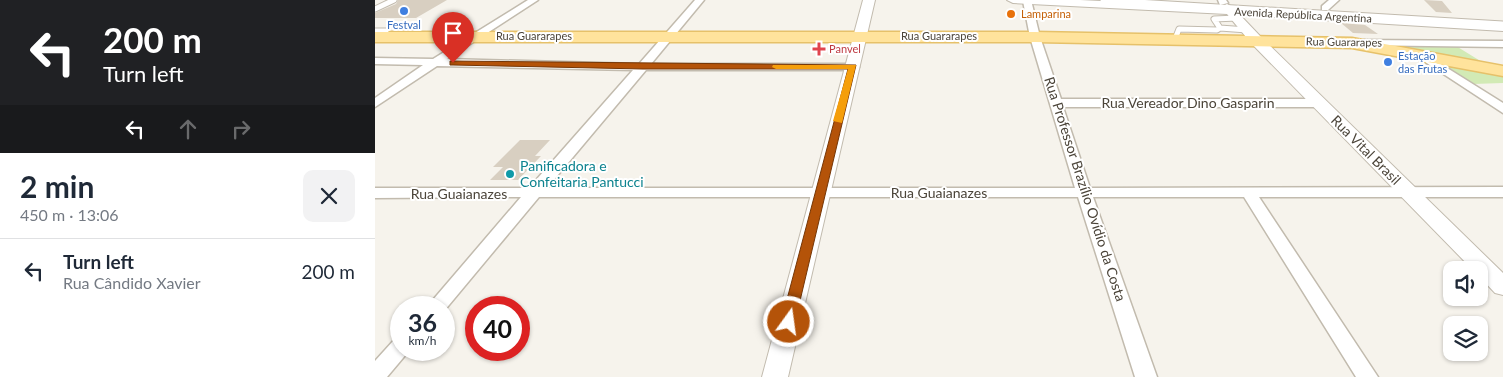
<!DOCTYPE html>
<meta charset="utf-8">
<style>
:root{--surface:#fff;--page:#f2f2f3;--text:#1f2937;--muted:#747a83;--line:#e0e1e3}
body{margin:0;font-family:Lato,sans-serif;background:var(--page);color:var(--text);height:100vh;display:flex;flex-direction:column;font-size:19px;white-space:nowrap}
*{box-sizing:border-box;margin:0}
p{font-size:16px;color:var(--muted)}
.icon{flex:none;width:28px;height:28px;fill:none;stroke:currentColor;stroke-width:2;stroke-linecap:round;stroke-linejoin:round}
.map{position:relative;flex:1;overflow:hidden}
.details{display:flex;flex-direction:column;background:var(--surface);width:375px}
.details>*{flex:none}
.top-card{background:#202124;color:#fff;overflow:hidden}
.fabs{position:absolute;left:1068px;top:261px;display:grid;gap:10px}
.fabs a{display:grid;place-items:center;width:45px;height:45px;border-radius:10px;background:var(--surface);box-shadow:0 1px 4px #0004;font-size:25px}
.speed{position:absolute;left:15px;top:296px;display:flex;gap:10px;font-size:25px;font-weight:700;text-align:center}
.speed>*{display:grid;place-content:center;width:65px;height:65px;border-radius:50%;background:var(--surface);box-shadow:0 1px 4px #0004;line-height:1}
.speed small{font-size:12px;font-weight:400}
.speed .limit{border:8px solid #d22;background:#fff;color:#111}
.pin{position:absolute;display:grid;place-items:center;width:42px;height:42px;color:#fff;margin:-51px -21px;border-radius:50% 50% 50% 0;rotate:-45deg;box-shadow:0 0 5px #0007}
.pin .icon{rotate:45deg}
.me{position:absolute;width:55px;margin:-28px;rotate:14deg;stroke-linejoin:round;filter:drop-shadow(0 0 4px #0008)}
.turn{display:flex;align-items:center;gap:18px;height:105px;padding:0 20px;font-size:22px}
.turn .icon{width:65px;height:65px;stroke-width:2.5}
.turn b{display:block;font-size:35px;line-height:42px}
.lanes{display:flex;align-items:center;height:48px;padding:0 20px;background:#0003;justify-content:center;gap:25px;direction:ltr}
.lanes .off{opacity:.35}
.round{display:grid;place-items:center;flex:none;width:52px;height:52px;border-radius:10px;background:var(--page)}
.headline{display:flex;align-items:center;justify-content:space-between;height:85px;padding:0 20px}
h1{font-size:30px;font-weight:700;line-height:38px}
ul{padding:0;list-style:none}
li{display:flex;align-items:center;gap:15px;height:65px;padding:0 20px;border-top:1px solid var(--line)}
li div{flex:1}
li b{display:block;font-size:19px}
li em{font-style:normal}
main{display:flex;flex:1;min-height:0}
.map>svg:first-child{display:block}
</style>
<main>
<section class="details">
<div class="top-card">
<div class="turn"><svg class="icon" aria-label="left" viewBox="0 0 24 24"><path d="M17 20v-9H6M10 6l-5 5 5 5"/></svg><div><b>200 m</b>Turn left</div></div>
<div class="lanes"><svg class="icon" aria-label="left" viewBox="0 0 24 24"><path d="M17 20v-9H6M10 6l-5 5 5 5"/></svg><svg class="icon off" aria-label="ahead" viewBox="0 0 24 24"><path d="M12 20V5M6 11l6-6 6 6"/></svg><svg class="icon off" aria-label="right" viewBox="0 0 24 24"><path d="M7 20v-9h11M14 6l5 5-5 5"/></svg></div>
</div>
<div class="headline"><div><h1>2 min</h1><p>450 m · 13:06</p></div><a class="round"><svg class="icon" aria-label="close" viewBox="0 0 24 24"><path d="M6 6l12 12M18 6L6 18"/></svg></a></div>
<ul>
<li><svg class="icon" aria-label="left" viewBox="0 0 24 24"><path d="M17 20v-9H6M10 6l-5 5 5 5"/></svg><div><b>Turn left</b><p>Rua Cândido Xavier</p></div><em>200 m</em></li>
</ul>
</section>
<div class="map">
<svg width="1128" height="377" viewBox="0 0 1128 377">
<rect width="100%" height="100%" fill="#f6f3ec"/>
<!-- green -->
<path fill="#d2eab5" d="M1013 44 1081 46 1107 62Z
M1063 61 1128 76V83L1098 84Z"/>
<!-- building -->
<path fill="#d8cfc1" d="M23 0H72L41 18H0V13L21 4Z
M1049 0 1067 1 1077 13 1061 12Z
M966 23 990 25 1003 34 978 33Z
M145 140H175L160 156H166L143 180H115L128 167H118Z"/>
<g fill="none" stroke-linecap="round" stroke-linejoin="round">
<!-- service casing -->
<g stroke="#c2bbae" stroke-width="7">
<path id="service" d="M728 0 1128 24
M0 9 19 0
M845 28 872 30
M0 31H11
M800 39 804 29 842 30 845 28 839 19 862 18"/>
</g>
<!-- minor casing -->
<g stroke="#c2bbae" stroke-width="3">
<path id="minor" d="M153 0H163L72 59 264 64 320 0H329L276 64H478L484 67 478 70H271L172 188H700L655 37 648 1 656 0 665 37 686 99H944L950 103 944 107H688L715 188 1128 187V197H884L1003 377H981L869 197H718L782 377H760L703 197H164L69 311V308H51L146 197 0 198V188H154L258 70 62 66 0 107V98L48 65 0 64V58L58 59Z
M843 0H851L853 3 845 5Z
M954 0H964L953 10H947V6Z
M983 40 1128 41V47L979 45V41Z
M1045 51 1128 103V113L1041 56V52Z
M26 338V350H34L33 352 12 377H0V361L19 340Z"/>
</g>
<!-- tertiary casing -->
<g stroke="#c2bbae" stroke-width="2">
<path id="tertiary" d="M488 0H500L413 377H387Z
M632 0H705L846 7 852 4 859 8 1128 23V31L865 15 886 37 1128 273V295L1120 293 1104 276V270H1098L876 43 852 14 638 3Z"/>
</g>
<!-- primary casing -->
<g stroke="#e6c16a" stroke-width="3">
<path id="primary" d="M0 32H660L977 38 1128 66V76L977 48 660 42H0Z"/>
</g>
<!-- service -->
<use href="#service" stroke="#fff" stroke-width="5"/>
<!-- minor -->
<use href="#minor" fill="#fff" fill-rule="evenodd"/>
<!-- tertiary -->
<use href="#tertiary" fill="#fff" fill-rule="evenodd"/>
<!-- primary -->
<use href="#primary" fill="#ffe39c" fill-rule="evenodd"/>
</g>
<!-- route -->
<path fill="#b45309" stroke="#753606" d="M75 61 481 65 419 326H408L406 322 473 69H268L78 65H75Z"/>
<!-- slow -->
<path fill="#f59e0b" d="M398 65H481L467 123 458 121 473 69H401L397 67Z"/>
<!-- markers -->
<g fill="#3f7fe0" stroke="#fff" stroke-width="2">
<circle cx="29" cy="11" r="5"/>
<circle cx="1013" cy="62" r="5"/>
</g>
<circle fill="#e8710a" stroke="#fff" stroke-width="2" cx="636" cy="14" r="5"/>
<path fill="#e0444e" stroke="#fff" stroke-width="2" d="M441.5 41.5h5v5h5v5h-5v5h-5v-5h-5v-5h5z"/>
<circle fill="#0f9aa8" stroke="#fff" stroke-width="2" cx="135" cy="174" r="5"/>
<g text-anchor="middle" stroke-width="4" stroke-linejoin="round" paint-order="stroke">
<!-- far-food labels -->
<g font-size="11" fill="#c56008" stroke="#fff" text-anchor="start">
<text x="646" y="18">Lamparina</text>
</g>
<!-- far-street labels -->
<g font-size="11" fill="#4b4439" stroke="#fff">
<text transform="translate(928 15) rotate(3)" y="4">Avenida República Argentina</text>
<text x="159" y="40">Rua Guararapes</text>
<text x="564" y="40">Rua Guararapes</text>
<text transform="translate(969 42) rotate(1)" y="4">Rua Guararapes</text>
</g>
<!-- far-shop labels -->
<g font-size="11" fill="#366cbe" stroke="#fff">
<text x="29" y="29">Festval</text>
<text x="1023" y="60" text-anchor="start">Estação<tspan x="1023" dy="13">das Frutas</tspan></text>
</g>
<!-- far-health labels -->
<g font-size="11" fill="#be3a42" stroke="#fff" text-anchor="start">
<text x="454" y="53">Panvel</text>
</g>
<!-- street labels -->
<g font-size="14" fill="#4b4439" stroke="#fff">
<text x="813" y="108">Rua Vereador Dino Gasparin</text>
<text transform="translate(991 150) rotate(45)" y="5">Rua Vital Brasil</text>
<text transform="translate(710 189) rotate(72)" y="5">Rua Professor Brazílio Ovídio da Costa</text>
<text x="564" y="198">Rua Guaianazes</text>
<text x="84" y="199">Rua Guaianazes</text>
</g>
<!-- culture labels -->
<g font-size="14" fill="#0d838f" stroke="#fff" text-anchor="start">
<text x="145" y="171">Panificadora e<tspan x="145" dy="16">Confeitaria Pantucci</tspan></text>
</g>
</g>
</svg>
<div class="fabs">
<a><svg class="icon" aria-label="sound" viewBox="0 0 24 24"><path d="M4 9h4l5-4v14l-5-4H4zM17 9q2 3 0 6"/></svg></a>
<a><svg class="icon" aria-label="layers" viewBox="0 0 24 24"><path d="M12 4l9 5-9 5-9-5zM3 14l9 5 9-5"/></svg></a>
</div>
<div class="speed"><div>36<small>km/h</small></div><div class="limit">40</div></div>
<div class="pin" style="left:78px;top:63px;background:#d93025"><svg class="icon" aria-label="arrive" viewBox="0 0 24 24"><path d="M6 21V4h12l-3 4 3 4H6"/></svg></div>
<svg class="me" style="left:414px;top:322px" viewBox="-20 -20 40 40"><circle r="17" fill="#b45309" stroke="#fff" stroke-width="3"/><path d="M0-11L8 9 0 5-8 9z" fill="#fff"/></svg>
</div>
</main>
